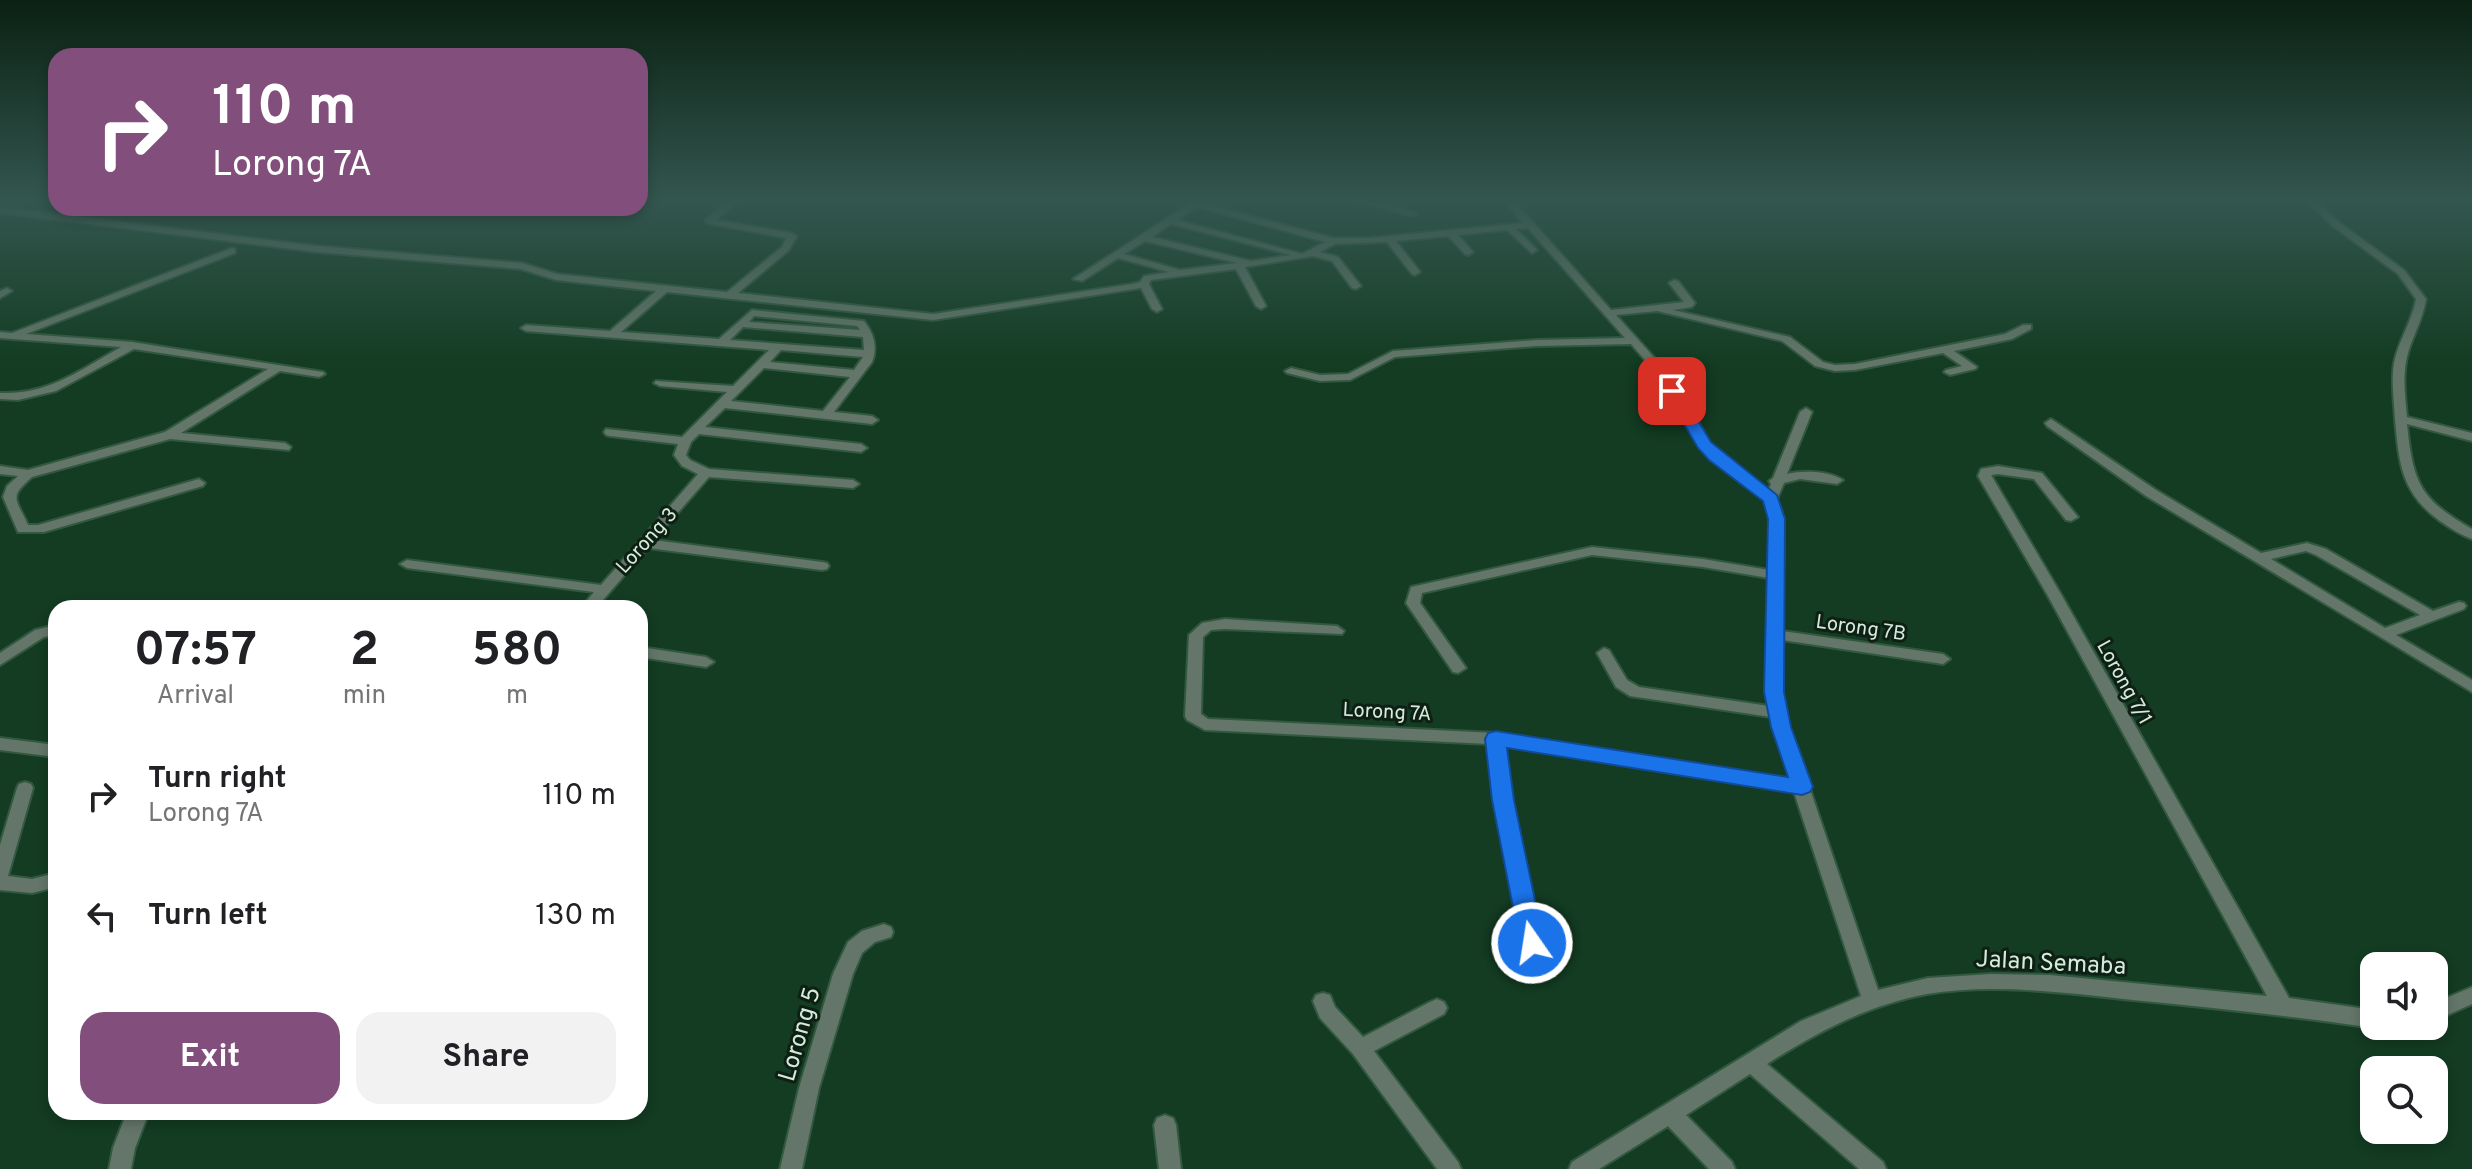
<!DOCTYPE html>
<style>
:root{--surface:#fff;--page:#f2f2f2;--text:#202124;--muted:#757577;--accent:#824f7c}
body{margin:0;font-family:Overpass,sans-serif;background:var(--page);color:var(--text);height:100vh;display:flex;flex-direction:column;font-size:30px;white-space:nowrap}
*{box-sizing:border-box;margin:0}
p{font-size:26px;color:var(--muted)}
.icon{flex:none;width:44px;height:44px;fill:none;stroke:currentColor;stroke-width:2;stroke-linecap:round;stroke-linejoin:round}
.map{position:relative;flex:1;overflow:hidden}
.details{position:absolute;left:48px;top:600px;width:600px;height:520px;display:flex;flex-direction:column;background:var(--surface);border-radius:24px;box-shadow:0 4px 12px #0003}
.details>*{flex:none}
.hud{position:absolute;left:48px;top:48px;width:600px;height:168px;border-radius:24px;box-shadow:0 4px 12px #0003;background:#824f7c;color:#fff;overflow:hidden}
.tools{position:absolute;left:2360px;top:952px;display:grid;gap:16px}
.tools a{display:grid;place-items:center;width:88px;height:88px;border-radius:16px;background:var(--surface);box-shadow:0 4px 12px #0003;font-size:40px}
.pin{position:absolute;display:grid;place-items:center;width:68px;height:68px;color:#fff;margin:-34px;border-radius:16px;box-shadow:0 4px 12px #0006}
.me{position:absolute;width:88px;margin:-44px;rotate:347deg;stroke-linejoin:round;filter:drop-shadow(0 0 6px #0008)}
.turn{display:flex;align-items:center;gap:28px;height:168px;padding:0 32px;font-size:36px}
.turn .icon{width:104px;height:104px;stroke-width:2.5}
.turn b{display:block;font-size:56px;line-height:68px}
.eta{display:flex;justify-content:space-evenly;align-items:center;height:136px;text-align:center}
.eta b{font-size:48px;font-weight:700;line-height:56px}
.action{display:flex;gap:16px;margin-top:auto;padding:16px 32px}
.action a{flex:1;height:92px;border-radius:24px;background:var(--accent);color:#fff;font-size:32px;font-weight:700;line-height:92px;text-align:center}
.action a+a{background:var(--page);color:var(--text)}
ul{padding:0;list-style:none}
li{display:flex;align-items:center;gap:24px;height:120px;padding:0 32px}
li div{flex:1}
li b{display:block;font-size:30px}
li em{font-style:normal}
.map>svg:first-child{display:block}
</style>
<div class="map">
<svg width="2472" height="1169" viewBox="0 0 2472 1169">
<rect width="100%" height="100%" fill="#133c22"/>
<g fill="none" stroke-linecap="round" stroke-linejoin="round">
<!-- street casing -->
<g stroke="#325840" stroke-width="4">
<path id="street" d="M728 201H738L716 220 792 233 797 236 789 250 738 293 933 314 1132 284 1140 282 1144 276 1169 272 1118 258 1082 281 1073 279 1194 201H1204L1203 203 1333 238H1369L1523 223 1505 201H1514L1611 310 1684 302 1669 283 1674 280 1678 281 1695 303 1692 307 1673 310 1790 337 1823 362 1835 365 1855 364 2005 334 2023 325H2031V329L2012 339 1954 351 1977 367 1975 369 1950 375 1944 372 1946 370 1962 366 1943 353 1855 370 1835 371 1815 366 1782 341 1657 311 1616 315 1660 364 1696 417 1709 444 1719 454 1768 491 1771 484 1769 481 1773 478 1800 412 1806 408 1812 412 1787 474C1804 470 1829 471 1843 480L1837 484 1800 479 1784 483 1777 499 1784 519 1782 631 1943 654 1950 659 1943 664 1782 640V692L1789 727 1878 990 1928 978 1991 974 2050 975 2267 996 2048 596 1978 476 1981 469 1998 466 2042 473 2078 517 2071 521 2066 520 2034 479 1998 474 1991 475 2062 596 2289 998 2374 1010V1026H2379L2374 1028C2294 1016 2214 1008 2133 1000 2067 993 1993 983 1927 994 1868 1005 1817 1032 1767 1064L1883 1162 1886 1169H1859L1750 1074 1686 1115 1732 1162 1735 1169H1709L1668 1126 1599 1169H1569L1572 1162 1801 1021 1861 996 1794 792 1505 746 1511 800 1541 943 1539 948 1532 951 1525 948 1523 943 1495 800 1489 744 1205 730 1187 720 1185 716 1189 635 1202 623 1225 619 1337 626 1344 631 1342 634 1225 629 1211 630 1203 637 1201 714 1208 719 1496 733 1790 779 1771 717 1630 696 1616 687 1597 653 1604 648 1609 650 1627 680 1639 687 1769 706 1766 692 1769 578 1703 567 1592 555 1422 593 1420 603 1466 668 1458 673 1453 672 1406 603 1411 587 1592 547 1703 559 1769 570 1770 519 1765 501 1711 460 1700 448 1684 417 1652 368 1631 344 1536 346 1395 357 1350 380 1320 381 1287 373 1285 371 1291 368 1320 375 1348 374 1393 351 1536 340 1625 338 1528 228 1516 229 1537 250 1532 253 1507 230 1458 235 1473 252 1468 255 1465 254 1448 236 1396 241 1420 272 1415 275 1412 274 1387 242 1335 244 1320 252 1338 257 1361 286 1356 289 1352 288 1332 261 1313 256 1245 267 1266 306 1261 309 1256 306 1236 269 1151 280 1149 284 1162 309 1157 312 1152 309 1141 288 933 320 667 292 621 332 719 339 752 310 864 321C874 334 878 347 872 362L834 412 872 416 878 420 872 424 725 408 705 427 861 444 867 448 861 452 699 434 691 442 686 455 690 460 709 469 853 480 859 484 853 488 709 477 654 540 822 562 827 563 829 566 827 569 822 570 648 548 596 608H581L594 592 407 568 400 564 407 560 601 585 698 474 682 466 674 455 678 444 610 436 606 435 604 432 606 429 682 437 727 392 660 386 654 383 656 381 733 386 769 350 526 331 521 328 526 325 610 331 656 291 556 280 521 269 317 252 0 213V207L317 246 522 263 557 274 727 292 782 247 786 238 706 223V219ZM1197 207 1325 242 1302 254 1177 220ZM1171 224 1291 255 1251 261 1152 237ZM1145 241 1237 263 1180 270 1124 254ZM754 316 857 326 860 330 749 322ZM743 327 863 337 864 350 730 340ZM781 350 863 357 854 370 770 362ZM764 368 850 377 823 411 731 401Z
M1357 201H1373L1417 213 1412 216Z
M2307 201H2316L2340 223 2404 270 2426 299C2423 319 2413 335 2408 353 2402 374 2405 396 2407 417L2472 433V441L2407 424C2413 484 2420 499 2472 529V539C2461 535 2450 528 2440 521 2401 493 2399 463 2395 419 2394 400 2391 382 2394 363 2398 341 2412 322 2416 299L2398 274 2334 227Z
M232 248 235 249V253L26 334 132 342 323 372 325 374 319 377 280 371 181 433 285 443 291 447 289 450 170 439 32 477C8 498 16 498 28 525H38L199 479 205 483 203 486 44 532H18L3 497 7 486 18 476 0 474V466L28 470 165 432 268 369 134 349 56 391 18 400 0 399V393C49 395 80 370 121 347L0 338V332L12 333Z
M7 288 12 291 0 298V291Z
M2051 419 2156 490 2261 553 2307 543 2326 549 2433 611 2459 602 2464 603 2466 606 2464 609 2396 635 2472 680V692L2146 496 2047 426 2045 423ZM2306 551 2316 555 2420 615 2385 628 2271 559Z
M56 625V635L44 637 0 665V653L35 630Z
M640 647 706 657 714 662 706 667 640 657Z
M0 738 56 745V757L0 750Z
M25 782 31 784 33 788 8 876 32 879 56 873V887L32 893 0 890V845L17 788 19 784Z
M884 924 891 927 893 932 891 937 875 942 862 953 853 974 819 1088 802 1169H780L799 1088 833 974 848 942 862 931Z
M2472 987V1004L2434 1021V1003Z
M1323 993 1330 995 1335 1007 1363 1037 1430 1002 1437 999 1444 1002 1447 1008 1444 1014 1374 1051 1458 1162 1461 1169H1437L1353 1054 1320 1018 1313 1001 1316 995Z
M127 1112H149L135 1148 131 1169H109L113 1148Z
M1165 1115 1173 1118 1176 1125 1181 1169H1159L1154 1125 1157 1118Z"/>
</g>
<!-- street -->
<use href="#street" fill="#647669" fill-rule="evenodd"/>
</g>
<!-- sky -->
<linearGradient id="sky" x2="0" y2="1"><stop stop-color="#0a2113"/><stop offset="0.55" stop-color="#33564f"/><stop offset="1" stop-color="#33564f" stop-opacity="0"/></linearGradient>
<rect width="2472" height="365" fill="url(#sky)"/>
<!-- route -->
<path fill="#1a73e8" stroke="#114b97" stroke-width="2" d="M1672 386 1678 387 1711 442 1777 495 1785 519 1784 692 1791 727 1813 787 1810 792 1802 795 1507 748 1514 800 1544 943 1541 950 1532 953 1524 950 1520 943 1492 800 1485 739 1488 733 1496 731 1788 777 1771 727 1764 692 1768 519 1763 501 1709 460 1698 448 1665 391Z"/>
<g text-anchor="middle" stroke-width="6" stroke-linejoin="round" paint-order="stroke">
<!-- street labels -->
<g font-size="20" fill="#d6ecdb" stroke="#0e1f13">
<text transform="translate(646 540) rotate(-48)" y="7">Lorong 3</text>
<text transform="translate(1861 627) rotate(8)" y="7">Lorong 7B</text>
<text transform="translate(2125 682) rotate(61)" y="7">Lorong 7/1</text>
<text transform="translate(1387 711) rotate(3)" y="7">Lorong 7A</text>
</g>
<!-- near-street labels -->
<g font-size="24" fill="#d6ecdb" stroke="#0e1f13">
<text transform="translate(2051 962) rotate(3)" y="8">Jalan Semaba</text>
<text transform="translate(799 1034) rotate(-74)" y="8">Lorong 5</text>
</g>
</g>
</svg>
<div class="tools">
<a><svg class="icon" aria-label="sound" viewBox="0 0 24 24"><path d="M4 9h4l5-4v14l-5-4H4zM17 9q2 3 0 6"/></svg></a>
<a><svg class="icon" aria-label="search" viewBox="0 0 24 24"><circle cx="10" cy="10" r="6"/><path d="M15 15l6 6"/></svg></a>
</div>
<div class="pin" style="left:1672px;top:391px;background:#d93025"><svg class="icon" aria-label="arrive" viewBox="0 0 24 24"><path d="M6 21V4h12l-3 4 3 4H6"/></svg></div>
<svg class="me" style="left:1532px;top:943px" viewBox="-20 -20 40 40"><circle r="17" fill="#1a73e8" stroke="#fff" stroke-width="3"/><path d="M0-11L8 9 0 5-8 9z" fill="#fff"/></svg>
<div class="hud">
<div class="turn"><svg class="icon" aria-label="right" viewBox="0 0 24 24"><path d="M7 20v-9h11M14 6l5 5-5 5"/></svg><div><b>110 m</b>Lorong 7A</div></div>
</div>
<section class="details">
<div class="eta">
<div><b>07:57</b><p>Arrival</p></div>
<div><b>2</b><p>min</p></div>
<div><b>580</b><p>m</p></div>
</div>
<ul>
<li><svg class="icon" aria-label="right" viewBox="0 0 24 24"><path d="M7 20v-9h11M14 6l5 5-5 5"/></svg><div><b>Turn right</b><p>Lorong 7A</p></div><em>110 m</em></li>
<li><svg class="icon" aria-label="left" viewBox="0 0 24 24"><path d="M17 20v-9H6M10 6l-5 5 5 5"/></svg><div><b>Turn left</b></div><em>130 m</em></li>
</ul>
<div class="action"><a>Exit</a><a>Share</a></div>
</section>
</div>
